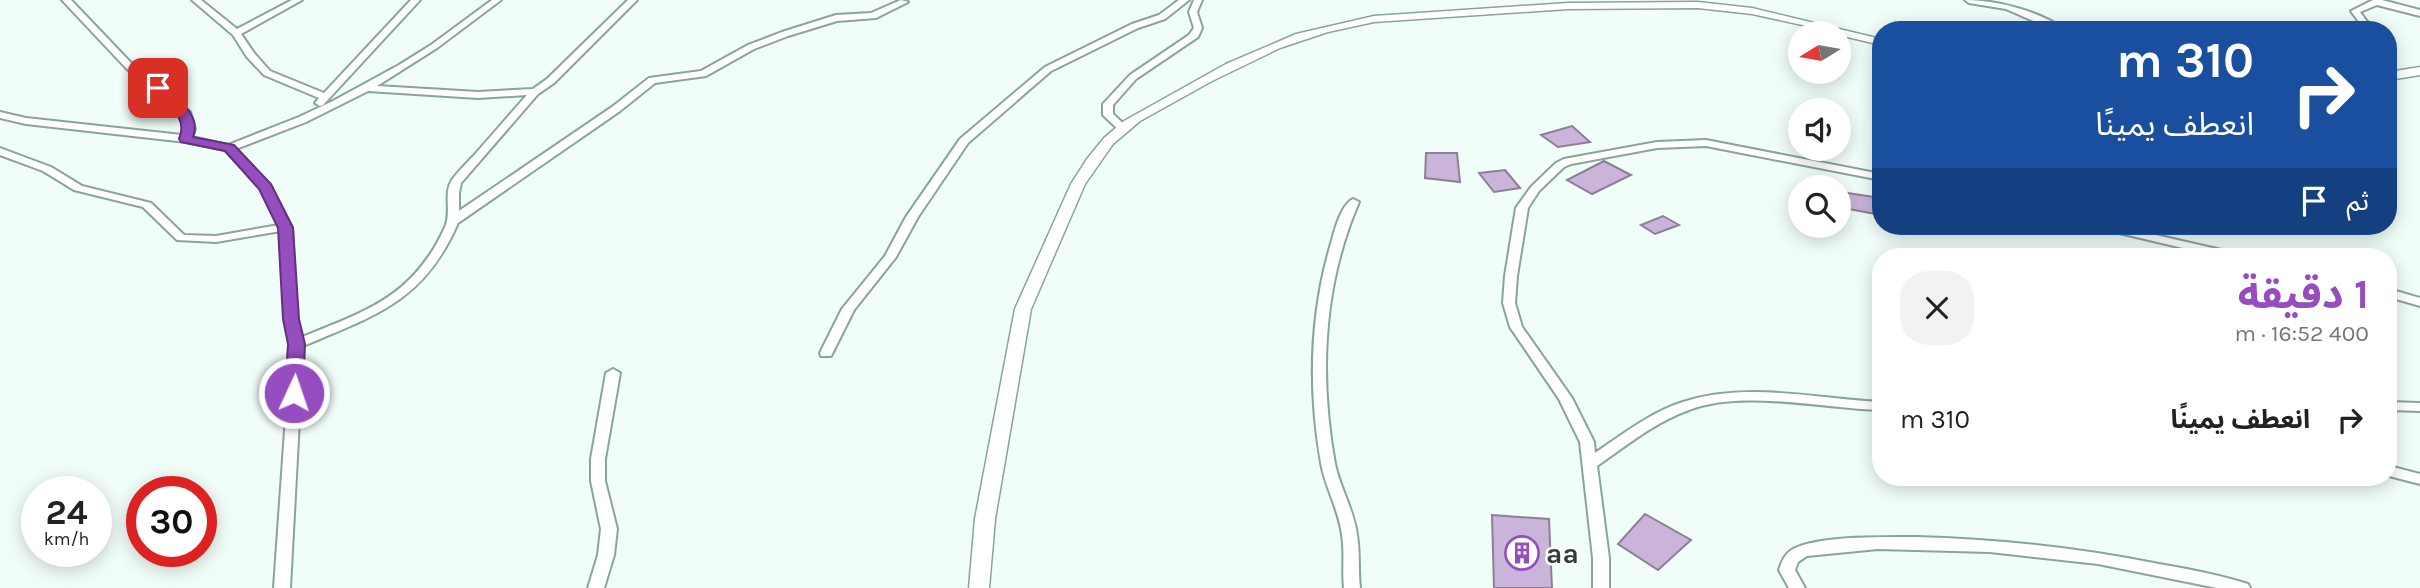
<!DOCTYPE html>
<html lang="ar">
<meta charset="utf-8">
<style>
:root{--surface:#fff;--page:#f2f2f2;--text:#222;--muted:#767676;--accent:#954dc0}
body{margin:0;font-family:Karla,"Noto Sans Arabic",sans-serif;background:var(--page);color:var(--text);direction:rtl;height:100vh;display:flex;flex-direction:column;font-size:26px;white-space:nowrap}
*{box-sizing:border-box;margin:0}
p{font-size:23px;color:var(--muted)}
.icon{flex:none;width:38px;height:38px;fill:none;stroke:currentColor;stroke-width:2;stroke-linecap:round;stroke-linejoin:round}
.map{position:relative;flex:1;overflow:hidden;direction:ltr}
.sheet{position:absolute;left:1872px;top:248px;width:525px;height:238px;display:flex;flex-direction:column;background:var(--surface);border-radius:28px;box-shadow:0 4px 18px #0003;direction:rtl}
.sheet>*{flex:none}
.top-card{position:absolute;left:1872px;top:21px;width:525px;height:214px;border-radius:28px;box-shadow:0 4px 18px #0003;direction:rtl;background:#1a4fa0;color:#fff;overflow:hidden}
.needle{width:46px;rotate:259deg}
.fabs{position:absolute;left:1788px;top:21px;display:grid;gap:14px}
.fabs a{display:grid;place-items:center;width:63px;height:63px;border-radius:50%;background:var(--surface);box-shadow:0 4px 18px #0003;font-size:35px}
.speed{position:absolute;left:21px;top:476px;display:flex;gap:14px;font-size:35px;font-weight:700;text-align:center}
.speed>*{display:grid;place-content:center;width:91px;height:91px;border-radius:50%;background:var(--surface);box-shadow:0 4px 18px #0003;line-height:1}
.speed small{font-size:18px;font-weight:400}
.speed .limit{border:10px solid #d22;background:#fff;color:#111}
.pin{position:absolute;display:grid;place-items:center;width:60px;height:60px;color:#fff;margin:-30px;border-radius:14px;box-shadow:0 4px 10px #0006}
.me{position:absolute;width:77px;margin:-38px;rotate:3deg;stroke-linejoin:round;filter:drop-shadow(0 0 5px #0008)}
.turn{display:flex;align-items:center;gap:24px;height:147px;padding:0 28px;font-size:32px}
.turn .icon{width:91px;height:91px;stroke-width:2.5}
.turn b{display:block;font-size:49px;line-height:60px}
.then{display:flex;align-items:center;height:66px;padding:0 28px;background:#0003;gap:14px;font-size:26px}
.round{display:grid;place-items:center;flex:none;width:74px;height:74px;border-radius:28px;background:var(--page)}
.summary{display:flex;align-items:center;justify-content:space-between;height:119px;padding:0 28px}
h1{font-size:42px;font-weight:700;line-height:52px;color:var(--accent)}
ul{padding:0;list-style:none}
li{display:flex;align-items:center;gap:21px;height:105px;padding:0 28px}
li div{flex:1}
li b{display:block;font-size:26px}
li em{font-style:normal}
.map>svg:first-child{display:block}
</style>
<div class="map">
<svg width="2420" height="588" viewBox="0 0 2420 588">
<rect width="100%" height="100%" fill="#f1fdf8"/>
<!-- building -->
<path fill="#cab4da" stroke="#8c7f96" stroke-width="2" d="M1572 126 1590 142 1558 147 1541 135Z
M1426 153H1457L1460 182 1425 178Z
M1604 161 1631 175 1592 194 1567 180Z
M1505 170 1520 188 1494 192 1479 173Z
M1841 192 1881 198V215L1843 208Z
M1663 216 1679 225 1655 234 1641 225Z
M1645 514 1691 540 1658 570 1618 544Z
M1492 515 1549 519 1552 588H1494Z"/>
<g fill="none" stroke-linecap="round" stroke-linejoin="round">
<!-- street casing -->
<g stroke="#88a59a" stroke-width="4">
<path id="street" d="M62 0H71L132 64 190 112 195 129 192 137 228 145 299 117 333 101 399 65 431 45 492 0H501L437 48 377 86 478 92 533 89 547 79 628 0H637L554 83 538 94 461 183 459 193V211L612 107 649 78 701 71 748 45 782 32 836 15 871 13 901 0 908 2 876 18 837 21 788 36 754 49 706 76 655 83 620 111 458 223C424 301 377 315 303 346L290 588H274L291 344 285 319 281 231 216 242 177 240 143 207 74 190 43 171 0 155V148L51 167 82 186 151 203 184 235 216 236 279 225 261 188 225 150 186 142 26 124 0 118V112L26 118 182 135 185 129 181 115 126 68ZM368 91 478 98 527 95C510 114 494 133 477 152 469 161 459 170 452 180 443 193 452 212 445 227 414 296 367 311 302 337L297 319 292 227 270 185 236 149 306 122Z
M192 0H201L237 29 292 0H302L241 34 254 53 270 71 324 93 411 0H420L323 105 320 106 315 103 319 98 264 75 247 57 233 35Z
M1179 0H1189L1165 19 1138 28 1051 71 968 143 918 217 896 257 854 310 831 356H821L820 353 842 309 885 256 906 217 960 139 1045 67 1132 24 1159 15Z
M1194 0H1202L1197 12 1202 28 1198 37 1136 79 1113 105V114L1128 128 1127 130H1119L1103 115V104L1130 75 1189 35 1194 28 1189 12Z
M1965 0C1997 0 2039 11 2066 30H2054L2006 9 1969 3Z
M2373 0H2382L2420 10V16L2377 5 2360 12 2368 23 2367 25 2352 30H2338L2359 22 2351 11Z
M1706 140 1881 174V180L1706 146 1657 148 1571 164 1564 167 1539 191 1528 208 1517 276 1515 303 1522 327 1572 398 1594 442 1595 453C1623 434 1651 412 1683 402 1746 381 1817 399 1881 402V410C1824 409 1742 389 1689 410 1655 422 1626 446 1597 466L1609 558V588H1593V558L1580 442 1559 399 1510 327 1503 303 1505 276 1516 208 1531 187 1556 163 1564 159 1657 142Z
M1353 199 1359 202C1323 285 1319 375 1335 464 1340 488 1354 510 1357 535 1360 552 1358 570 1360 588H1344C1342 570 1345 552 1342 535 1339 510 1325 487 1321 463 1308 389 1310 312 1332 240 1335 228 1342 204 1353 199Z
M2096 226H2116L2239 254 2241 257H2221L2098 228Z
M2389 289 2420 298V306L2389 297Z
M613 369 620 373 605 459V481L617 529 614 555 604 588H588L598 555 601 529 591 481V459L606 373Z
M2389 402 2420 403V411L2389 410Z
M2389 466 2420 474V484L2389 476Z
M1916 537C1998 539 2079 548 2159 564 2189 569 2219 575 2248 584L2250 588H2217L2098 564 1990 552 1878 549 1807 556 1798 562 1795 570 1805 588H1789L1779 570C1781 563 1784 556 1790 551 1812 535 1887 537 1916 537Z"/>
</g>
<!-- secondary casing -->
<g stroke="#88a59a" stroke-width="3">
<path id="secondary" d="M1698 2 1752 8 1881 39V45L1839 35V33L1752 14 1698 8 1568 9 1374 22 1328 32 1280 48 1212 81 1140 121 1113 144 1085 184 1031 309 995 519 989 588H969L975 519 1015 309 1071 184 1087 159 1104 138 1124 121 1226 64 1296 34 1374 16 1568 3Z
M2420 67V75L2389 80V72Z"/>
</g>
<!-- street -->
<use href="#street" fill="#fff" fill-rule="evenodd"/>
<!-- secondary -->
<use href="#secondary" fill="#fff" fill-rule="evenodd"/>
</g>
<!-- route -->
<path fill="#954dc0" stroke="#61327d" stroke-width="2" d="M158 84 162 85C177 99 202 115 193 137L234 145 271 184 293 228 299 319 305 344 303 393 300 397H288L285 393 288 344 283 319 278 228 259 189 225 151 181 142 179 139C189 116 166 105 152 88Z"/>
<!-- icons -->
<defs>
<g id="building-ring" transform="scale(1.75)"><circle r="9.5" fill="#fff" stroke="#954dc0" stroke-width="1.5"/><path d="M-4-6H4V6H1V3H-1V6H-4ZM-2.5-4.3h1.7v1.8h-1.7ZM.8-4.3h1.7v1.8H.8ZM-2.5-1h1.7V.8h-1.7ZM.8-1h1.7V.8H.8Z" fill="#954dc0"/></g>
</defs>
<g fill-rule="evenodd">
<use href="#building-ring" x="1522" y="553"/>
</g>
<g text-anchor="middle" stroke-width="5" stroke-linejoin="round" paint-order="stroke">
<!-- near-poi labels -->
<g font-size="28" font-weight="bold" fill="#323e39" stroke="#fff" text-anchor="start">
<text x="1546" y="563">aa</text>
</g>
</g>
</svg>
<div class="fabs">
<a><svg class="needle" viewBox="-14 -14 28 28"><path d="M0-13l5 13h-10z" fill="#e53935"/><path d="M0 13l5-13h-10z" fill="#767676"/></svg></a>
<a><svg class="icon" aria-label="sound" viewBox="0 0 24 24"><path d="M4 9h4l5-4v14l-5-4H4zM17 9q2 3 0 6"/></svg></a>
<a><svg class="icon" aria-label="search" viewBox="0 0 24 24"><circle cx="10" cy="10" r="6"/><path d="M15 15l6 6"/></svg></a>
</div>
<div class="speed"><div>24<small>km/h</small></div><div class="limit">30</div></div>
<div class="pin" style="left:158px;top:88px;background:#d93025"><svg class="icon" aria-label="arrive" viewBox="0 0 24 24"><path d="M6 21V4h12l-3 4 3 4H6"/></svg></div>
<svg class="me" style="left:294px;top:393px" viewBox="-20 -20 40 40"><circle r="17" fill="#954dc0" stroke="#fff" stroke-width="3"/><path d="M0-11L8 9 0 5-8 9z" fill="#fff"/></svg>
<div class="top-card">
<div class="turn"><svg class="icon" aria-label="right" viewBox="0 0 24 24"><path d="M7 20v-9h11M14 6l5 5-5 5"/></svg><div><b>310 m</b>انعطف يمينًا</div></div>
<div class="then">ثم<svg class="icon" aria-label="arrive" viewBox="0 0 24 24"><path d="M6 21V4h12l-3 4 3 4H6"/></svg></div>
</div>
<section class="sheet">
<div class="summary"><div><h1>1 دقيقة</h1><p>400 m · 16:52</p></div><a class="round"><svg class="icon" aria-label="close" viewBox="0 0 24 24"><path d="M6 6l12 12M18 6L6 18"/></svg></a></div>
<ul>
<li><svg class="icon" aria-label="right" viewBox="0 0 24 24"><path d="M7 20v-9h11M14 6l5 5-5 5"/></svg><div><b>انعطف يمينًا</b></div><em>310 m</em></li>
</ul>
</section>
</div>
